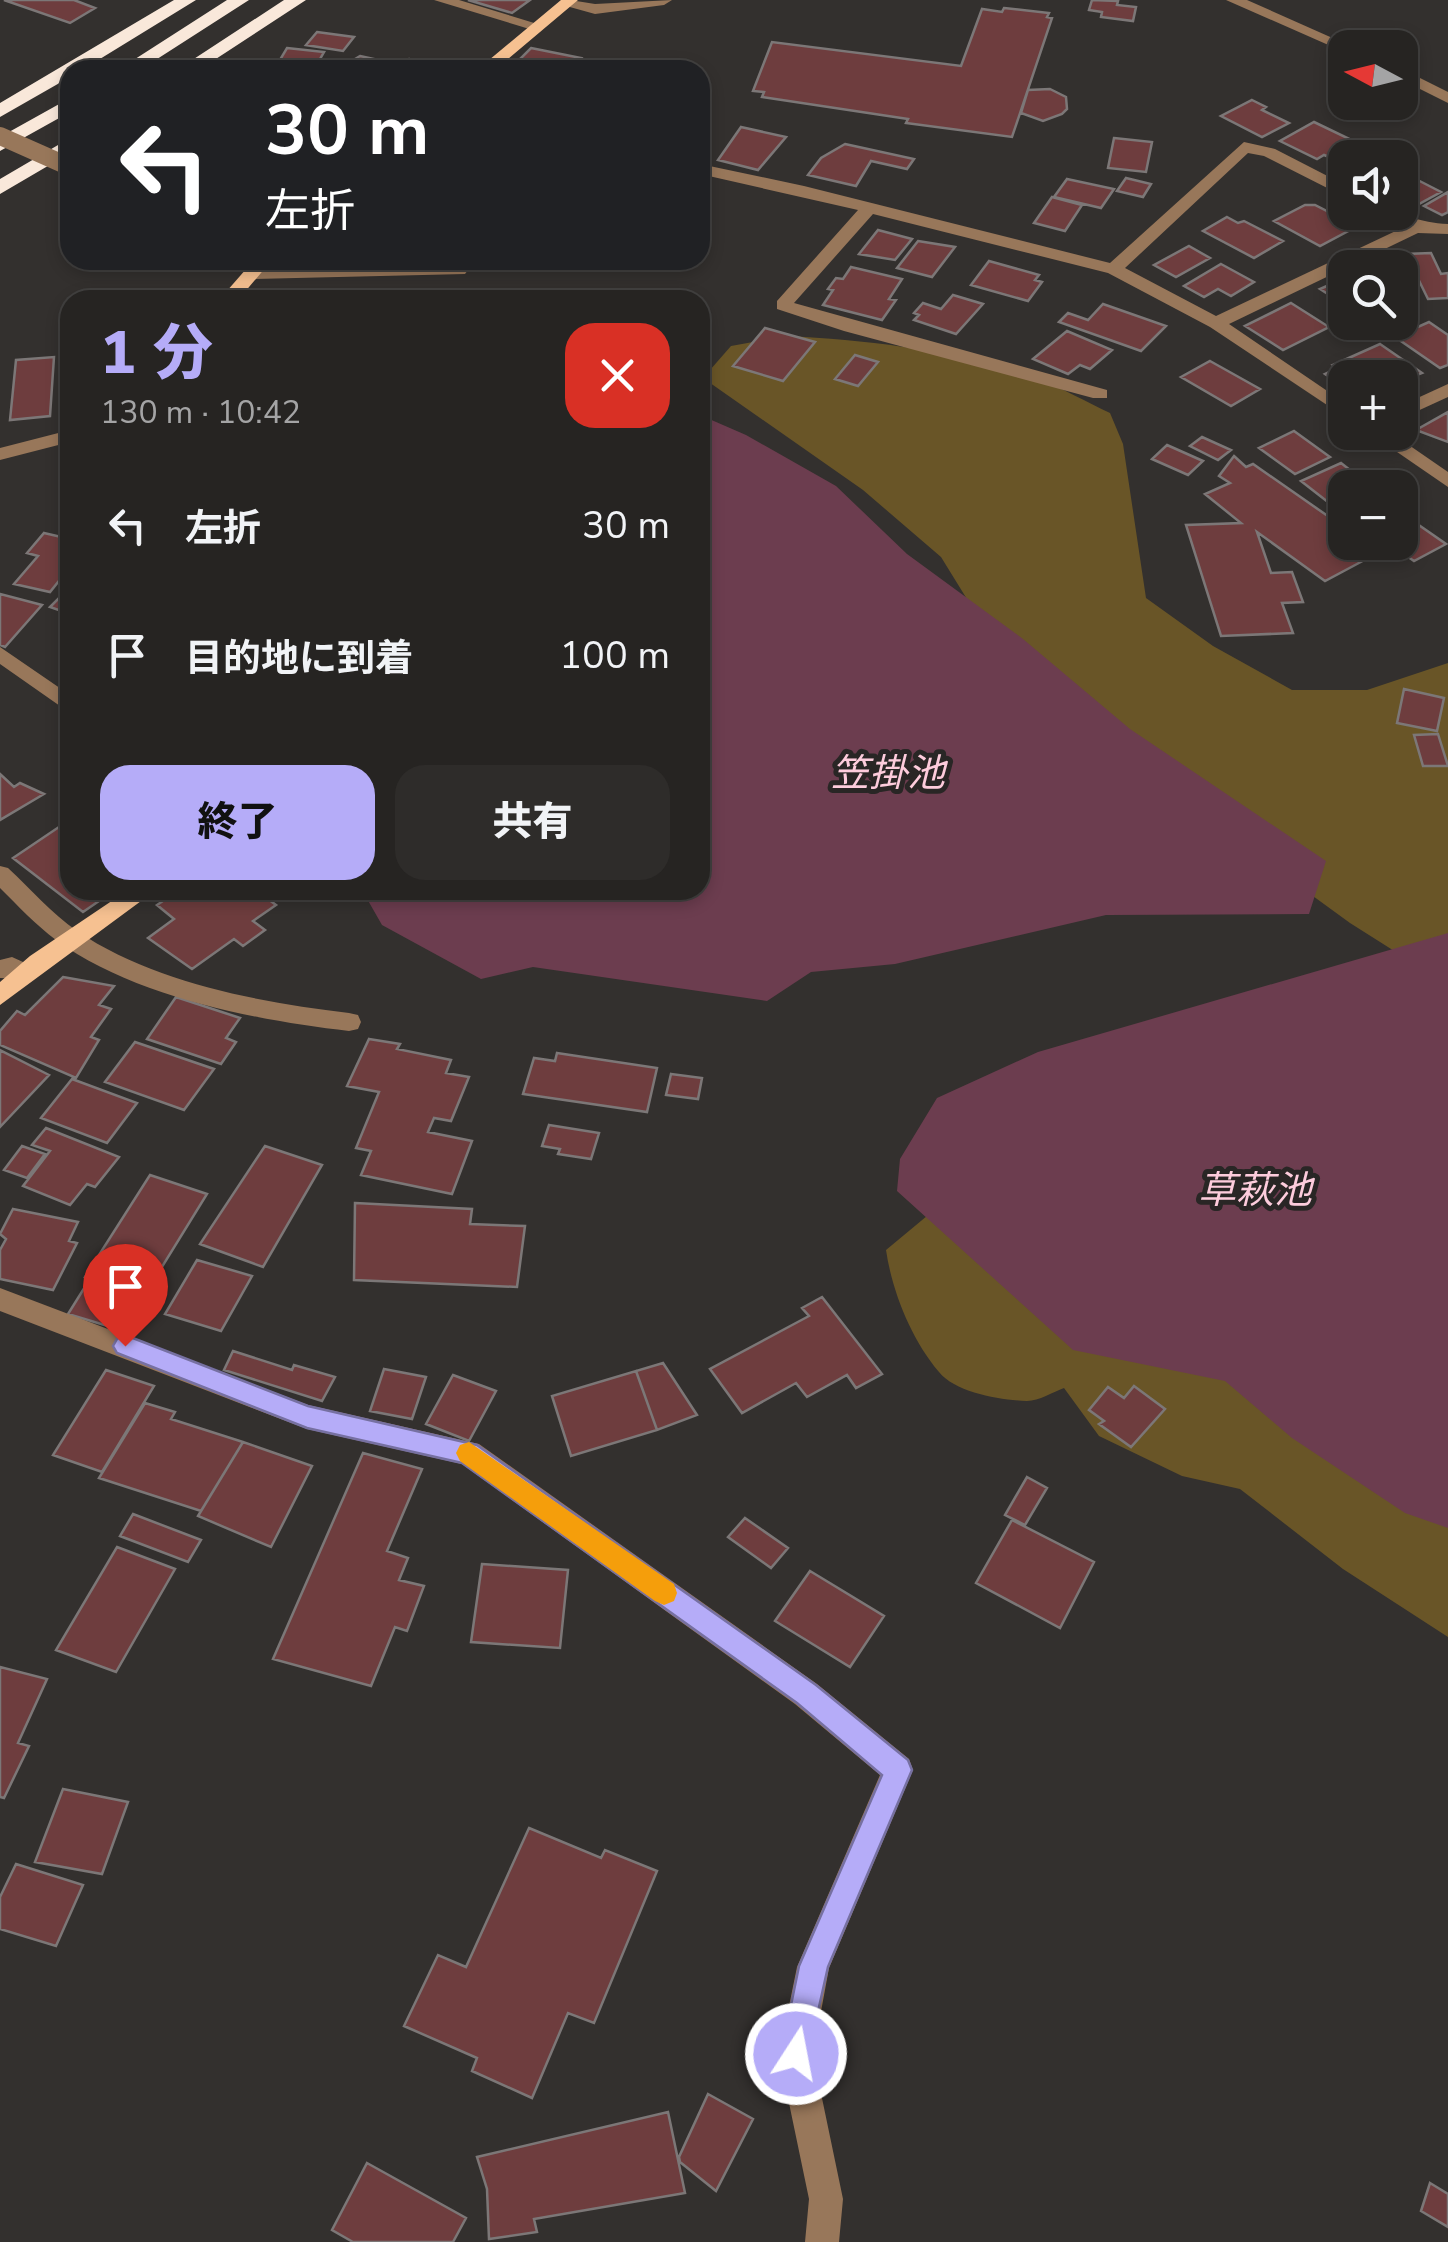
<!DOCTYPE html>
<html lang="ja">
<meta charset="utf-8">
<style>
:root{--surface:#262422;--page:#2e2c2a;--text:#f1f3f6;--muted:#a4a4a5;--line:#424140;--accent:#b5acf8}
body{margin:0;font-family:"Nunito Sans","Noto Sans JP",sans-serif;background:var(--page);color:var(--text);height:100vh;display:flex;flex-direction:column;font-size:38px;white-space:nowrap}
*{box-sizing:border-box;margin:0}
p{font-size:32px;color:var(--muted)}
.icon{flex:none;width:55px;height:55px;fill:none;stroke:currentColor;stroke-width:2;stroke-linecap:round;stroke-linejoin:round}
.map{position:relative;flex:1;overflow:hidden}
.details{position:absolute;left:60px;top:290px;width:650px;height:610px;display:flex;flex-direction:column;background:var(--surface);border-radius:30px;box-shadow:0 5px 15px #0003,0 0 0 2px var(--line)}
.details>*{flex:none}
.banner{position:absolute;left:60px;top:60px;width:650px;height:210px;border-radius:30px;box-shadow:0 5px 15px #0003,0 0 0 2px var(--line);background:#202124;color:#fff;overflow:hidden}
.needle{width:65px;rotate:277deg}
.tools{position:absolute;left:1328px;top:30px;display:grid;gap:20px}
.tools a{display:grid;place-items:center;width:90px;height:90px;border-radius:20px;background:var(--surface);box-shadow:0 5px 15px #0003,0 0 0 2px var(--line);font-size:50px}
.pin{position:absolute;display:grid;place-items:center;width:85px;height:85px;color:#fff;margin:-102px -42px;border-radius:50% 50% 50% 0;rotate:-45deg;box-shadow:0 0 10px #0007}
.pin .icon{rotate:45deg}
.me{position:absolute;width:110px;margin:-55px;rotate:11deg;stroke-linejoin:round;filter:drop-shadow(0 0 8px #0008)}
.turn{display:flex;align-items:center;gap:35px;height:210px;padding:0 40px;font-size:45px}
.turn .icon{width:130px;height:130px;stroke-width:2.5}
.turn b{display:block;font-size:70px;line-height:85px}
.round{display:grid;place-items:center;flex:none;width:105px;height:105px;border-radius:30px;background:var(--page)}
.headline{display:flex;align-items:center;justify-content:space-between;height:170px;padding:0 40px}
h1{font-size:60px;font-weight:800;line-height:75px;color:var(--accent)}
.button{display:flex;gap:20px;margin-top:auto;padding:20px 40px}
.button a{flex:1;height:115px;border-radius:30px;background:var(--accent);color:#111;font-size:40px;font-weight:800;line-height:115px;text-align:center}
.button a+a{background:var(--page);color:var(--text)}
ul{padding:0;list-style:none}
li{display:flex;align-items:center;gap:30px;height:130px;padding:0 40px}
li div{flex:1}
li b{display:block;font-size:38px}
li em{font-style:normal}
.map>svg:first-child{display:block}
</style>
<div class="map">
<svg width="1448" height="2242" viewBox="0 0 1448 2242">
<rect width="100%" height="100%" fill="#33302e"/>
<!-- forest -->
<path fill="#695527" d="M787 336C871 340 960 351 1039 380 1063 388 1086 402 1110 413L1123 444 1146 598 1213 646 1292 690H1367L1448 663V985L1350 923 1258 856 991 638 941 557 863 490 703 378 731 346Z
M945 1201 1448 1486V1637L1343 1569 1240 1489 1182 1476 1099 1436 1064 1388C1053 1392 1039 1401 1027 1401 1001 1400 956 1393 939 1372 911 1339 892 1291 886 1250Z"/>
<!-- water -->
<path fill="#6c3d4f" d="M700 415 746 435 836 486 907 554 1023 639 1130 729 1326 861 1309 914 1106 915 895 964 811 972 767 1001 533 967 481 979 382 925 362 890H700Z
M1448 933V1528L1405 1513 1292 1438 1225 1381 1073 1350 897 1191 900 1159 937 1098 1038 1052Z"/>
<!-- building -->
<path fill="#6e3d3e" stroke="#7c7777" stroke-width="2.5" d="M4 0H74L95 8 70 23Z
M468 0H530L512 13Z
M1092 0 1118 1 1117 5 1136 7 1133 21 1101 17 1102 12 1089 10Z
M1004 8 1049 13 1047 17 1052 18 1012 137 906 123 908 119 762 97 764 92 753 91 772 42 961 66 982 9 1002 12Z
M317 32 354 37 343 51 306 45Z
M287 48 324 52 316 66 323 67 321 70H263L267 64 277 65Z
M531 48 581 58 578 61 587 63 581 70H532L513 66Z
M360 56 392 63 385 70H337Z
M409 59 450 68 397 70Z
M1050 89 1066 97 1067 109 1062 114 1043 121 1021 113 1028 90Z
M1252 100 1266 107 1262 110 1289 123 1262 137 1221 116Z
M1314 122 1360 144 1334 159 1324 155 1317 159 1280 141Z
M741 127 786 137 758 170 718 160Z
M1114 138 1152 142 1146 172 1108 168Z
M845 144 914 159 907 169 871 161 856 186 808 175 821 158Z
M1402 172 1441 192 1406 211 1400 208Z
M1126 178 1151 184 1143 197 1117 191Z
M1067 179 1114 189 1101 208 1054 197Z
M1448 192V212L1442 215 1424 206Z
M1052 197 1082 205 1065 231 1034 223Z
M1305 205H1315L1352 224 1348 227 1352 229 1320 246 1274 221Z
M1227 217 1238 223 1244 221 1283 241 1254 258 1203 231Z
M878 230 912 239 895 260 859 254Z
M918 241 955 247 932 277 897 268Z
M1189 246 1210 258 1176 277 1154 265Z
M1431 253 1441 274 1448 273V298L1428 299 1406 254Z
M989 261 1039 275 1035 280 1042 282 1028 301 971 285Z
M1221 264 1254 282 1231 296 1218 289 1204 297 1184 286Z
M851 267 902 279 889 299 896 300 882 320 823 305 833 290 828 289 836 278 843 279Z
M1345 278V305L1320 289Z
M953 295 983 304 956 334 914 320 919 315 914 313 923 303 941 309Z
M1291 303 1329 327 1283 350 1245 326Z
M1103 304 1166 326 1141 351 1059 322 1068 313 1088 320Z
M1429 322 1448 335V365L1440 368 1395 337Z
M765 328 815 342 783 381 733 366Z
M1067 331 1112 350 1090 369 1080 365 1068 374 1033 359Z
M1380 344 1422 373 1400 382V378H1345V388L1325 374 1338 368 1333 365Z
M855 355 878 362 858 386 835 379Z
M54 357 50 416 10 420 16 360Z
M1210 361 1260 389 1231 406 1181 377Z
M1448 412V442L1416 430Z
M1294 431 1330 457 1295 474 1259 448Z
M1202 437 1231 450 1218 460 1190 446Z
M1167 445 1203 461 1188 475 1152 459Z
M1234 456 1246 467 1253 464 1345 528V542H1365L1373 548 1366 552 1372 556 1325 581 1257 532 1271 573 1292 572 1303 602 1282 603 1293 633 1221 636 1186 525 1241 523 1205 494 1230 483 1219 476Z
M1341 463 1373 488H1345L1342 513 1301 481Z
M1400 512 1446 544 1414 561 1387 542H1400Z
M44 533 70 539V567L50 592 14 584 38 556 27 553Z
M70 587V614L50 607Z
M0 594 42 605 5 647 0 645Z
M1404 689 1444 698 1437 731 1397 723Z
M1438 734 1448 766H1423L1414 735Z
M0 774 14 787 20 783 44 794 0 820Z
M59 827 70 836V890H115L83 912 13 858Z
M179 890H256L276 905 253 921 265 930 243 946 234 939 192 969 148 938 174 919 157 905Z
M63 977 114 986 99 1005 111 1009 91 1037 99 1040 76 1078 0 1045V1031L17 1011 25 1015Z
M176 997 240 1018 226 1038 236 1042 221 1064 147 1039Z
M369 1039 400 1044 397 1049 451 1060 446 1073 469 1077 451 1121 434 1118 428 1132 472 1141 452 1194 361 1175 371 1151 356 1148 379 1092 347 1086Z
M135 1042 214 1069 184 1110 105 1082Z
M0 1050 49 1075 0 1127Z
M557 1053 657 1068 647 1112 523 1094 534 1058 555 1061Z
M671 1074 702 1078 698 1099 666 1095Z
M72 1079 137 1103 107 1143 41 1118Z
M549 1125 599 1133 591 1159 558 1154 560 1149 542 1146Z
M46 1128 119 1157 95 1187 87 1184 70 1205 23 1186 50 1151 32 1145Z
M22 1146 45 1154 27 1178 4 1170Z
M265 1146 322 1165 263 1267 200 1244Z
M150 1175 207 1194 144 1296 85 1277Z
M355 1203 472 1209 470 1224 525 1226 517 1287 354 1280Z
M13 1209 78 1222 69 1241 77 1243 53 1290 0 1279V1250L6 1239 0 1234Z
M197 1260 252 1276 221 1331 165 1314Z
M88 1282 140 1299 121 1330 68 1314Z
M822 1297 882 1374 856 1388 847 1375 807 1397 796 1383 742 1413 710 1369 809 1316 802 1308Z
M233 1351 292 1370 294 1365 335 1377 322 1401 224 1370Z
M663 1363 697 1415 657 1430 636 1371Z
M384 1369 426 1377 412 1419 370 1411Z
M106 1370 154 1386 102 1472 53 1455Z
M636 1371 657 1430 571 1456 552 1396Z
M453 1375 496 1391 469 1441 426 1424Z
M1134 1386 1165 1409 1131 1447 1099 1424 1104 1421 1089 1410 1108 1387 1124 1398Z
M145 1403 175 1412 171 1419 243 1442 201 1511 99 1478Z
M243 1442 312 1466 271 1547 198 1516Z
M363 1453 422 1469 387 1551 408 1558 399 1580 424 1586 407 1631 395 1627 371 1686 273 1659Z
M1027 1477 1047 1488 1025 1525 1005 1515Z
M133 1514 201 1540 188 1562 120 1536Z
M745 1518 788 1548 771 1568 728 1537Z
M1012 1520 1094 1562 1060 1628 976 1583Z
M117 1547 175 1569 116 1672 56 1650Z
M482 1564 568 1570 560 1648 471 1642Z
M810 1571 884 1616 850 1667 775 1621Z
M0 1667 47 1679 18 1743 29 1746 4 1798 0 1797Z
M63 1789 128 1802 102 1874 35 1862Z
M529 1828 601 1858 605 1850 657 1871 594 2023 568 2013 532 2098 472 2071 477 2058 404 2026 438 1955 466 1967Z
M16 1864 83 1885 56 1946 0 1929V1897Z
M708 2094 753 2119 716 2191 680 2162 679 2157Z
M668 2112 685 2193 534 2219 537 2232 489 2239 487 2189 477 2157Z
M367 2163 466 2218 453 2242H353L332 2230Z
M1430 2183 1448 2194V2227L1421 2211Z"/>
<g fill="none" stroke-linecap="round" stroke-linejoin="round">
<!-- minor -->
<path fill="#98775a" fill-rule="evenodd" d="M434 0H459L544 26 536 31Z
M570 0 595 4 672 0 664 5 595 14 559 4Z
M1226 0H1247L1355 48 1342 51Z
M1400 68 1448 92V103L1400 79Z
M1244 142 1275 149 1345 185V197L1264 156 1248 153 1125 268 1216 316 1402 228 1376 212C1403 212 1419 223 1448 224V234L1418 233 1229 324 1345 403V417L1210 327 1108 273 873 214 794 303 1107 390V398H1093L844 331 777 309V301L858 210 700 174V164L804 186 1110 263Z
M459 265 468 270 465 274 251 279 242 274 251 269Z
M1448 384V397L1400 419V406Z
M70 430V442L0 460V448Z
M1368 432H1390L1448 472V487Z
M0 647 70 695V713L0 664Z
M0 866 8 868C31 889 51 913 77 931 154 983 258 1002 349 1013L358 1015 361 1022 358 1029 349 1031C255 1020 134 997 56 940 36 925 18 906 0 888Z
M12 957 34 967 38 973 34 979 0 978V960Z
M0 1288 308 1405 479 1444 817 1684 909 1759 913 1770 829 1968 813 2055 843 2199 839 2242H805L809 2199 779 2055 797 1967 880 1775 795 1704 462 1464 307 1429 0 1311Z"/>
<!-- major -->
<path fill="#f6c191" fill-rule="evenodd" d="M561 0H578L495 70H477Z
M254 260H272L238 300H219Z
M128 890H156L0 1005V982L30 956Z"/>
<!-- highway -->
<path fill="#f9e8da" fill-rule="evenodd" d="M174 0H196L82 70H70V77L0 117V103Z
M227 0H249L140 70H118Z
M284 0H306L199 70H177Z
M70 98V112L0 151V137Z
M70 138V153L0 194V179Z"/>
<!-- minor-bridge -->
<path stroke="#98775a" stroke-width="18" d="M0 136 70 167"/>
</g>
<!-- route -->
<path fill="#b5acf8" stroke="#7670a1" stroke-width="2.5" d="M125 1335 308 1406 477 1445 816 1685 908 1760 912 1770 828 1967 806 2065 796 2070 785 2065 781 2054 799 1966 882 1775 797 1703 462 1463 307 1428 117 1353 113 1346 117 1339Z"/>
<!-- slow -->
<path fill="#f59e0b" d="M469 1442 674 1584 677 1593 674 1601 664 1605 655 1601 460 1461 456 1453 460 1445Z"/>
<g text-anchor="middle" stroke-width="10" stroke-linejoin="round" paint-order="stroke">
<!-- water labels -->
<g font-size="38" font-style="italic" fill="#fdccdc" stroke="#292625">
<text x="888" y="786">笠掛池</text>
<text x="1255" y="1203">草萩池</text>
</g>
</g>
</svg>
<div class="tools">
<a><svg class="needle" viewBox="-14 -14 28 28"><path d="M0-13l5 13h-10z" fill="#e53935"/><path d="M0 13l5-13h-10z" fill="#a4a4a5"/></svg></a>
<a><svg class="icon" aria-label="sound" viewBox="0 0 24 24"><path d="M4 9h4l5-4v14l-5-4H4zM17 9q2 3 0 6"/></svg></a>
<a><svg class="icon" aria-label="search" viewBox="0 0 24 24"><circle cx="10" cy="10" r="6"/><path d="M15 15l6 6"/></svg></a>
<a>+</a>
<a>−</a>
</div>
<div class="pin" style="left:125px;top:1346px;background:#d93025"><svg class="icon" aria-label="arrive" viewBox="0 0 24 24"><path d="M6 21V4h12l-3 4 3 4H6"/></svg></div>
<svg class="me" style="left:796px;top:2054px" viewBox="-20 -20 40 40"><circle r="17" fill="#b5acf8" stroke="#fff" stroke-width="3"/><path d="M0-11L8 9 0 5-8 9z" fill="#fff"/></svg>
<div class="banner">
<div class="turn"><svg class="icon" aria-label="left" viewBox="0 0 24 24"><path d="M17 20v-9H6M10 6l-5 5 5 5"/></svg><div><b>30 m</b>左折</div></div>
</div>
<section class="details">
<div class="headline"><div><h1>1 分</h1><p>130 m · 10:42</p></div><a class="round" style="background:#d93025;color:#fff"><svg class="icon" aria-label="close" viewBox="0 0 24 24"><path d="M6 6l12 12M18 6L6 18"/></svg></a></div>
<ul>
<li><svg class="icon" aria-label="left" viewBox="0 0 24 24"><path d="M17 20v-9H6M10 6l-5 5 5 5"/></svg><div><b>左折</b></div><em>30 m</em></li>
<li><svg class="icon" aria-label="arrive" viewBox="0 0 24 24"><path d="M6 21V4h12l-3 4 3 4H6"/></svg><div><b>目的地に到着</b></div><em>100 m</em></li>
</ul>
<div class="button"><a>終了</a><a>共有</a></div>
</section>
</div>
